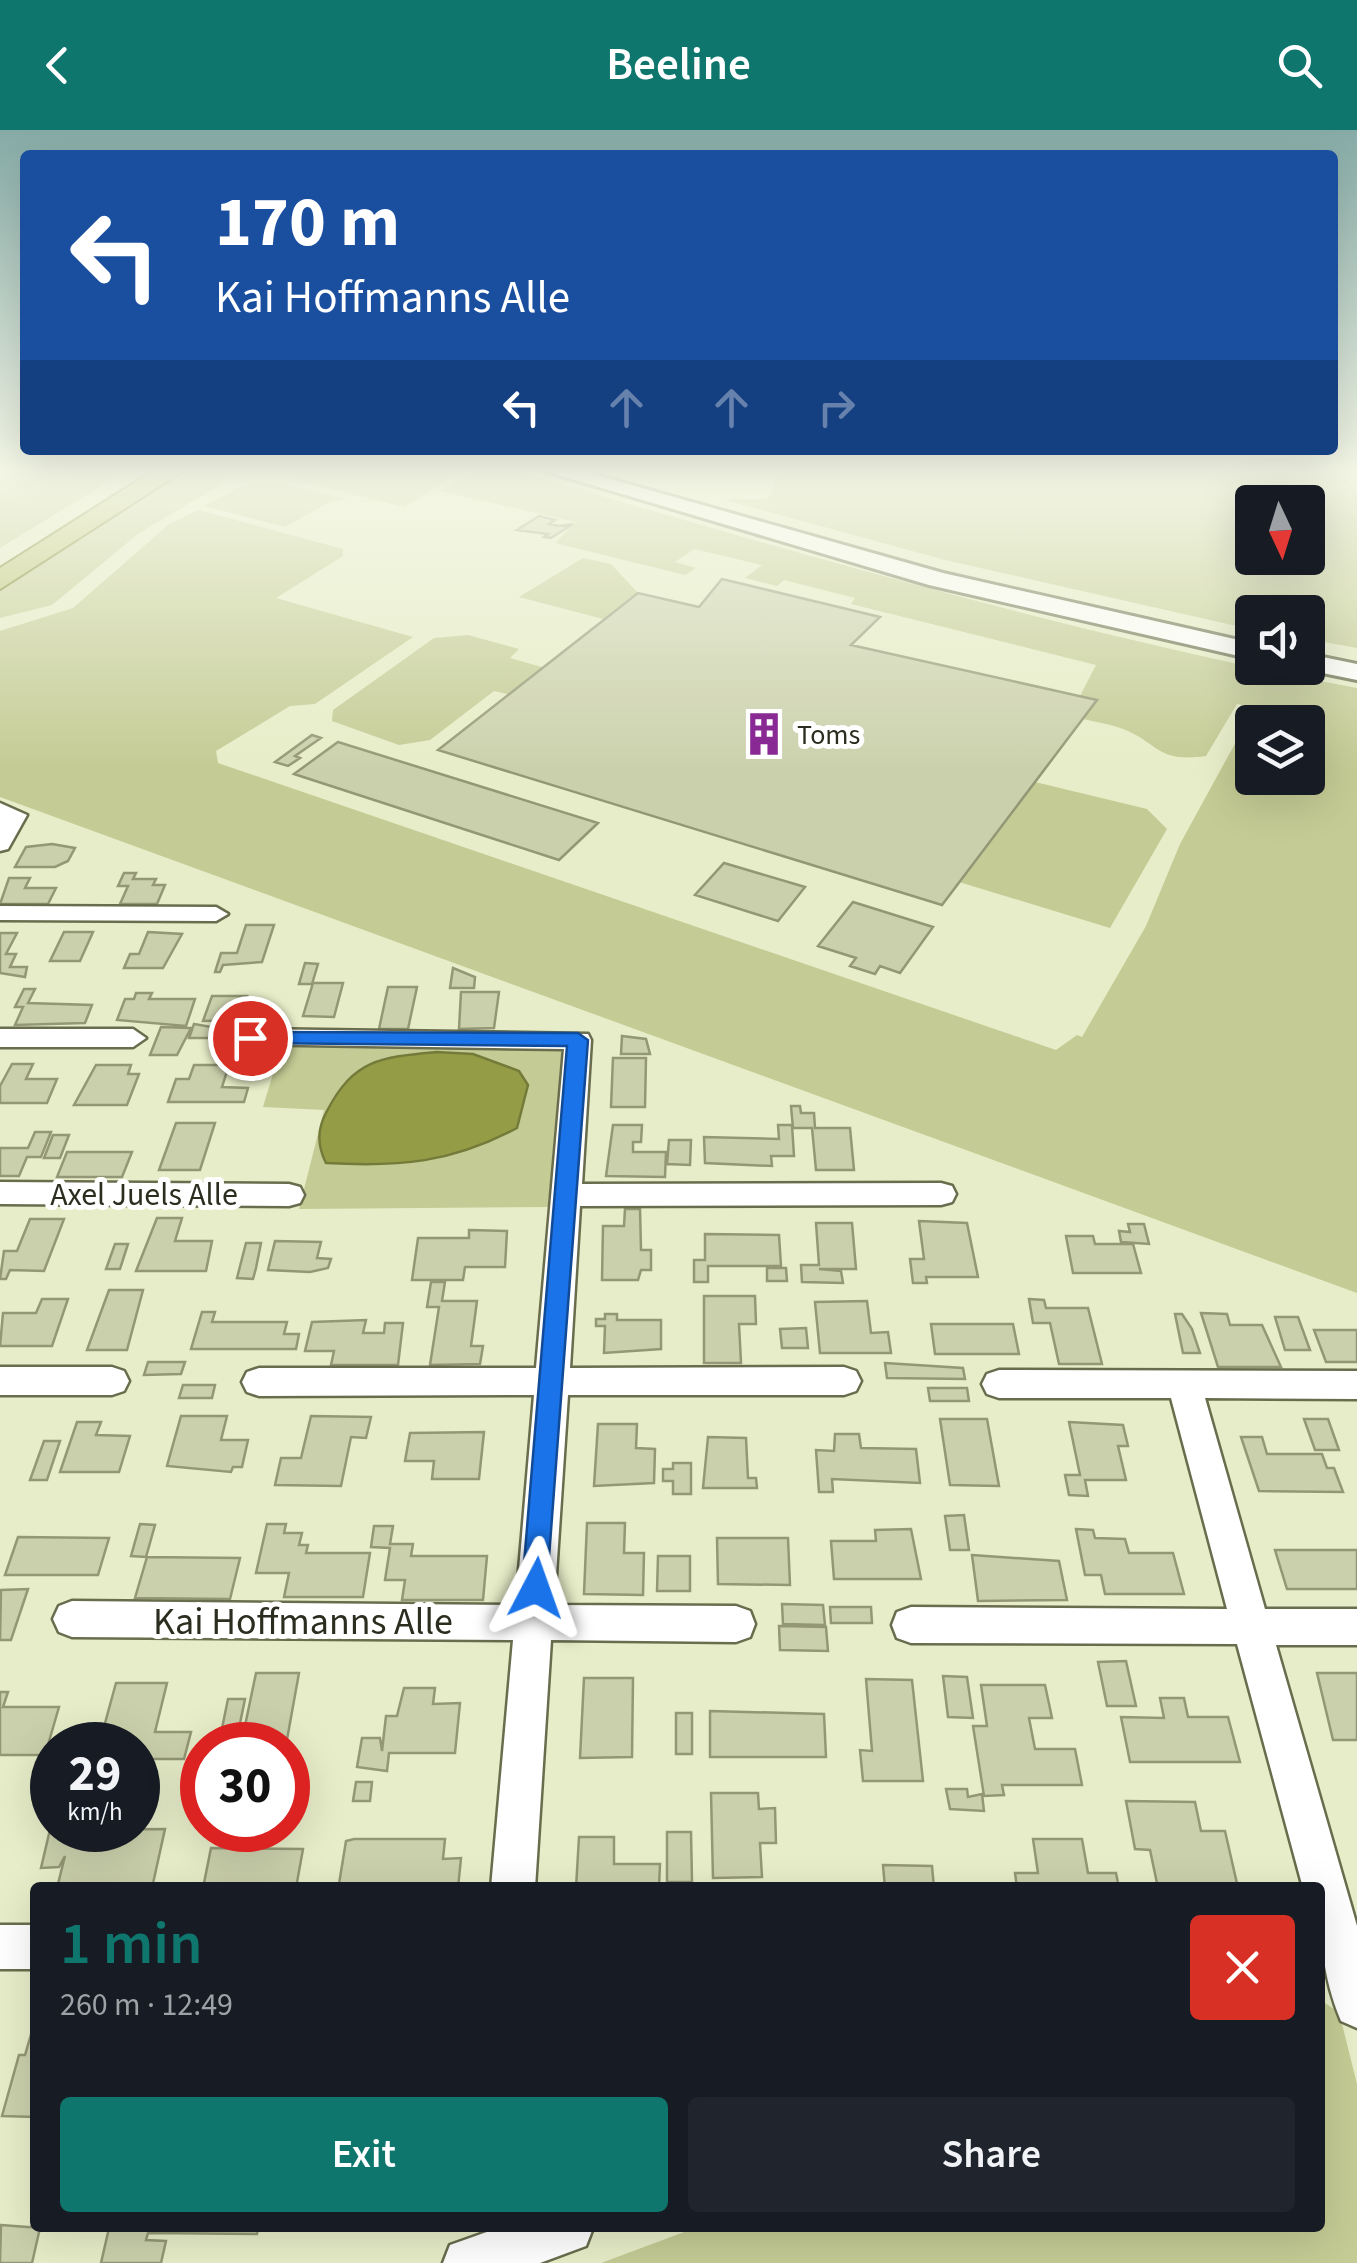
<!DOCTYPE html>
<meta charset="utf-8">
<style>
:root{--surface:#171b24;--page:#20242c;--text:#f1f3f6;--muted:#9ea1a6;--accent:#0f766e}
body{margin:0;font-family:"Source Sans 3",sans-serif;background:var(--page);color:var(--text);height:100vh;display:flex;flex-direction:column;font-size:38px;white-space:nowrap}
*{box-sizing:border-box;margin:0}
p{font-size:32px;color:var(--muted)}
.icon{flex:none;width:55px;height:55px;fill:none;stroke:currentColor;stroke-width:2;stroke-linecap:round;stroke-linejoin:round}
.map{position:relative;flex:1;overflow:hidden}
.side{position:absolute;left:30px;top:1752px;width:1295px;height:350px;display:flex;flex-direction:column;background:var(--surface);border-radius:10px;box-shadow:0 10px 40px #0002}
.side>*{flex:none}
.top-card{position:absolute;left:20px;top:20px;width:1318px;height:305px;border-radius:10px;box-shadow:0 10px 40px #0002;background:#1a4fa0;color:#fff;overflow:hidden}
.needle{width:65px;rotate:176deg}
.controls{position:absolute;left:1235px;top:355px;display:grid;gap:20px}
.controls a{display:grid;place-items:center;width:90px;height:90px;border-radius:10px;background:var(--surface);box-shadow:0 10px 40px #0002;font-size:50px}
.speed{position:absolute;left:30px;top:1592px;display:flex;gap:20px;font-size:50px;font-weight:700;text-align:center}
.speed>*{display:grid;place-content:center;width:130px;height:130px;border-radius:50%;background:var(--surface);box-shadow:0 10px 40px #0002;line-height:1}
.speed small{font-size:25px;font-weight:400}
.speed .limit{border:15px solid #d22;background:#fff;color:#111}
.pin{position:absolute;display:grid;place-items:center;width:85px;height:85px;color:#fff;margin:-42px;border:5px solid #fff;border-radius:50%;box-shadow:0 2px 10px #0007}
.me{position:absolute;width:110px;margin:-55px;rotate:4deg;stroke-linejoin:round;filter:drop-shadow(0 0 8px #0008)}
.turn{display:flex;align-items:center;gap:35px;height:210px;padding:0 30px;font-size:45px}
.turn .icon{width:130px;height:130px;stroke-width:2.5}
.turn b{display:block;font-size:70px;line-height:85px}
.lanes{display:flex;align-items:center;height:95px;padding:0 30px;background:#0003;justify-content:center;gap:50px;direction:ltr}
.lanes .off{opacity:.35}
.round{display:grid;place-items:center;flex:none;width:105px;height:105px;border-radius:10px;background:var(--page)}
.headline{display:flex;align-items:center;justify-content:space-between;height:170px;padding:0 30px}
h1{font-size:60px;font-weight:600;line-height:75px;color:var(--accent)}
.primary-button{display:flex;gap:20px;margin-top:auto;padding:20px 30px}
.primary-button a{flex:1;height:115px;border-radius:10px;background:var(--accent);color:#fff;font-size:40px;font-weight:600;line-height:115px;text-align:center}
.primary-button a+a{background:var(--page);color:var(--text)}
header{display:flex;justify-content:space-between;align-items:center;height:130px;padding:0 30px;background:var(--accent);color:#fff;font-size:45px;font-weight:600}
.map>svg:first-child{display:block}
</style>
<header><svg class="icon" aria-label="back" viewBox="0 0 24 24"><path d="M15 5l-7 7 7 7"/></svg>Beeline<svg class="icon" aria-label="search" viewBox="0 0 24 24"><circle cx="10" cy="10" r="6"/><path d="M15 15l6 6"/></svg></header>
<div class="map">
<svg width="1357" height="2133" viewBox="0 0 1357 2133">
<rect width="100%" height="100%" fill="#e7edc8"/>
<!-- green -->
<path fill="#c4cb94" fill-rule="evenodd" d="M0 341H126L0 418Z
M187 341H243L138 404 52 475 0 488V455Z
M259 341H463L404 377Z
M472 341H517C794 423 1082 506 1357 558V1163L0 667V501L73 478 168 395 198 380 343 419V426L276 468 413 507 315 574 290 576 216 621 218 633 1056 920 1077 905 1082 907 1146 796 1180 714 1255 577 1237 574 1206 626C1156 633 1159 613 1123 599 1110 594 1096 592 1083 589L1080 566 1096 535 851 474 855 468 784 450 777 456 745 448 762 435 694 419 675 432 696 438 685 445 555 413 576 392 440 361ZM1252 592H1308V648H1252Z
M778 341H1357V518L1308 509V482H1252V498L1232 495 945 430 725 370 766 369 771 365ZM1252 372H1308V428H1252Z
M276 352 346 369 329 372 285 397 204 376 242 356Z
M583 428 611 434 638 463 603 489 519 467Z
M468 505 519 519 510 528 545 538 511 565 494 561 430 610 399 615 332 591 333 580 434 508Z
M1035 652 1147 679 1167 699 1110 798 959 752Z
M281 917 562 918 548 1077 299 1079 324 980 263 977Z
M1320 1870 1339 1882 1357 1954V2133H601L695 2098H1320Z"/>
<!-- water -->
<path fill="#949d46" stroke="#747b3a" stroke-width="2.5" d="M436 922 473 924 519 941 528 955 517 998C451 1033 400 1037 326 1033 317 1015 317 999 327 981 354 929 381 927 436 922Z"/>
<!-- building -->
<path fill="#cbd0ac" stroke="#939775" stroke-width="2.5" d="M539 386 555 390 549 394 559 396 573 394 551 408 544 407 548 404 517 400Z
M722 449 880 487 851 515 1097 570 942 775 438 620 638 463 699 477Z
M312 605 321 608 295 626 300 628 288 636 275 632Z
M338 612 598 693 559 730 294 644Z
M52 714 75 718 68 731 55 737H15L26 717Z
M724 733 805 757 778 791 695 765Z
M124 743H136L133 749H156L153 755H165L157 774H120L128 756H118Z
M9 748H30L25 758H56L48 774H0Z
M853 772 933 797 900 843 880 836 875 844 850 836 856 828 818 816Z
M246 795H274L262 832 223 835 220 842H215L221 823H237Z
M64 802H93L80 831H50Z
M148 802 182 804 163 838H124L130 824H139Z
M0 803H17L6 824H16L10 837H27L25 847 0 843Z
M305 833 318 834 312 854H299Z
M453 838 475 847 474 858H450Z
M313 853H343L334 887 303 886Z
M388 857H417L408 899H379Z
M24 859H35L28 873 92 875 85 893 15 895 23 877H15Z
M461 862H499L494 898 459 899Z
M136 863H152L149 869H195L186 896 117 890 125 869H134Z
M212 866H247L243 877H255L251 890 203 891Z
M194 894 223 899 220 908H189Z
M161 897 191 898 177 925H150Z
M622 906 646 909 650 924H621Z
M613 928H646L645 977H611Z
M12 934H33L26 949H57L47 973H0V956Z
M96 935H131L128 944H139L127 975H74Z
M194 935H229L222 957 248 958 244 972H168L176 949H189Z
M791 976H800L801 983H814L815 998H850L854 1040H816L812 998H793Z
M176 993H215L200 1040H159Z
M613 995H642L641 1012H633V1022H666L665 1047 606 1046Z
M778 995H792L794 1026H771L772 1036 705 1033 704 1007 779 1009Z
M35 1002H51L41 1027H27L19 1046H0V1018H28Z
M53 1005H69L60 1028H44Z
M669 1010H691L690 1035 667 1034Z
M67 1022H132L122 1047H57Z
M625 1079H640L641 1120H651V1140H641L638 1150H602L603 1096H624Z
M157 1088H182L175 1111H212L206 1141H136Z
M30 1089H64L44 1141 10 1140 6 1149H0L4 1121H17Z
M919 1091 967 1093 978 1147H926L927 1153H913L910 1129H924Z
M816 1093H852L856 1139H819L841 1141 843 1153 802 1152 801 1135H819Z
M1128 1094H1144L1149 1114 1121 1112 1119 1101 1130 1102Z
M469 1100 507 1101 505 1137H465L463 1150H412L418 1108H469Z
M705 1104 779 1105 781 1136H708V1152H694V1130H705Z
M1066 1106H1093L1095 1114H1133L1141 1143H1073Z
M275 1111 321 1112 317 1128 331 1129 328 1138 310 1142 268 1140Z
M246 1113H261L256 1138 253 1149 237 1148Z
M115 1114H128L120 1139H106Z
M767 1138H786L787 1151H767Z
M431 1152H445L442 1171H477L471 1216H483L480 1234 430 1235 439 1177H427Z
M109 1160H143L127 1220H87Z
M704 1166H755L756 1194H739L741 1233H704Z
M42 1169H68L52 1216H0L3 1183H36Z
M1029 1169 1044 1170 1046 1178H1088L1102 1234H1059L1050 1193H1033Z
M867 1171 871 1203 888 1202 891 1223H820L815 1172Z
M202 1182H215L212 1192H287L284 1204H299L296 1219H191Z
M1201 1183 1227 1184 1230 1195H1262L1281 1237H1218Z
M605 1184H617V1190H661V1219L604 1223 605 1196H596V1189H605Z
M1175 1184H1182L1192 1199 1200 1223H1183Z
M1275 1187H1298L1310 1220H1285Z
M366 1190 363 1203H384L385 1193H403L398 1235H331L334 1221H305L312 1192Z
M931 1194H1013L1019 1224H935Z
M806 1198 808 1218H782L780 1199Z
M1314 1200H1357V1232H1326Z
M148 1232H185L181 1244 144 1245Z
M885 1233 963 1238 965 1249 887 1248Z
M183 1255H215L212 1268H179Z
M928 1258H967L969 1271H930Z
M181 1286H227L221 1310H248L242 1337H233L231 1342 167 1336Z
M311 1286 371 1287 366 1308 351 1307 341 1356 275 1355 281 1328H301Z
M940 1289H987L999 1356 950 1355Z
M1304 1289H1328L1339 1320H1315Z
M77 1292H101L96 1305 130 1306 119 1342H60Z
M1069 1292 1123 1295 1128 1316H1118L1126 1350H1085L1088 1366 1069 1365 1065 1345H1080Z
M598 1294H637L636 1318 655 1319 654 1353 594 1356Z
M484 1302 479 1349H432L434 1331H405L410 1303Z
M835 1304H859L861 1318 916 1319 920 1353 832 1349 833 1362H819L816 1320 834 1321Z
M708 1307 746 1308 748 1348H756L757 1358H703Z
M1241 1307H1262L1267 1324H1322L1327 1338H1334L1343 1362 1259 1361Z
M44 1311H60L47 1350H30Z
M673 1333H691V1364H673V1351H663V1339H673Z
M964 1385 969 1420H950L945 1386Z
M587 1393H625L624 1423H644L643 1465 584 1464Z
M140 1394 155 1395 146 1427 131 1426Z
M267 1394H286L284 1403H302L299 1415H308L306 1423H370L363 1467H284L289 1443H256Z
M374 1396H393L390 1414H413L411 1426H487L483 1470H402L405 1450H385L390 1418 371 1417Z
M911 1399 921 1449H834L831 1411H876L875 1400Z
M1076 1399 1093 1400 1095 1408 1125 1409 1129 1423H1173L1184 1464H1105L1101 1445H1085Z
M18 1407 109 1408 98 1445H5Z
M717 1408H788L790 1455 718 1454Z
M1275 1420H1357V1459H1287Z
M972 1425 1059 1431 1067 1470 978 1471Z
M658 1426H690V1461H657Z
M147 1427 240 1428 230 1469 135 1468Z
M28 1459 11 1510H0L1 1460Z
M782 1474 823 1475 825 1495 783 1494Z
M830 1477H871L872 1493H831Z
M779 1496 826 1497 828 1521 780 1520Z
M1126 1531 1136 1576H1107L1098 1532Z
M256 1543H299L286 1615H241Z
M1317 1543H1357V1610H1333Z
M943 1546 967 1547 973 1588 948 1587Z
M584 1548H633L632 1627 580 1628Z
M866 1549 912 1550 923 1651H863L860 1620 872 1621Z
M116 1553H167L155 1602H191L184 1629H138V1615H99Z
M981 1555H1045L1052 1588H1029L1035 1619H1075L1082 1655H1002L1004 1665 984 1666 973 1596H987Z
M404 1558H435L433 1574 460 1573 455 1623H389L387 1641 357 1637 362 1608H380L382 1621 386 1586H397Z
M0 1562H8L3 1577H59L45 1625H0Z
M1160 1568H1184L1188 1587H1228L1240 1632H1130L1121 1587 1164 1588Z
M228 1569H245L237 1608H220Z
M710 1581 824 1584 826 1627H710Z
M676 1583H692V1624H676Z
M83 1597H98L93 1615H78Z
M356 1652H372L370 1671H353Z
M946 1659H967L968 1667 982 1664 984 1681 950 1679Z
M711 1663H758L759 1679 775 1678 776 1713H760L762 1747 713 1748Z
M1126 1671 1195 1672 1201 1701H1225L1238 1758H1158L1150 1720 1135 1719Z
M52 1691V1700L165 1699 152 1758H57L65 1726 59 1737 41 1738Z
M667 1702H691L692 1752H667Z
M579 1707H614V1734H660L659 1758H576Z
M354 1709H445L443 1729 461 1728 458 1758 339 1754 346 1711Z
M1033 1709H1082L1088 1743H1116L1119 1758H1017L1015 1743H1038Z
M211 1718 303 1719 296 1758H203Z
M883 1735 932 1736 934 1758H885Z
M35 1891V1987L2 1986 19 1925H25Z
M1 2095 40 2098 32 2133H0Z
M109 2098H258L257 2104 148 2103 146 2110 166 2111 161 2133H101Z"/>
<g fill="none" stroke-linecap="round" stroke-linejoin="round">
<!-- minor casing -->
<g stroke="#696d4d" stroke-width="5">
<path id="minor" d="M0 673 27 685 8 719 0 721Z
M0 776 216 777 228 784 216 791 0 790Z
M0 899H133L146 908 133 917H0Z
M250 899 588 904 591 910 582 1054 941 1053 952 1056 956 1064 952 1072 941 1075 580 1076 570 1238 844 1237 856 1241 861 1251 856 1261 844 1265H568L554 1475 736 1476 750 1481 755 1494 750 1507 736 1512 551 1510 535 1758H491L513 1510 72 1507 59 1502 53 1489 59 1476 72 1471 516 1475 534 1265 259 1266 247 1262 242 1252 247 1242 259 1238H536L564 919 240 914 237 908Z
M0 1052 289 1054 300 1057 304 1065 300 1073 289 1076 0 1074Z
M0 1237H112L124 1241 129 1251 124 1261 112 1265H0Z
M999 1240 1357 1241V1269L1205 1268 1265 1479H1357V1515H1276L1357 1796V1898L1341 1891C1322 1846 1320 1805 1320 1758H1303L1237 1514 911 1513 897 1508 892 1495 897 1482 911 1477 1227 1479 1171 1268H999L987 1264 982 1254 987 1244Z
M0 1795H35V1839H0Z
M498 2098H593L586 2116 540 2133H443L450 2115Z"/>
</g>
<!-- secondary casing -->
<g stroke="#696d4d" stroke-width="6">
<path id="secondary" d="M545 341H582L943 443 1252 513V529L929 455Z
M1308 524 1357 534V550L1298 538H1308Z"/>
</g>
<!-- primary casing -->
<g stroke="#6b7211" stroke-width="4">
<path id="primary" d="M153 341H183L0 459V438Z"/>
</g>
<!-- minor -->
<use href="#minor" fill="#fff" fill-rule="evenodd"/>
<!-- secondary -->
<use href="#secondary" fill="#fff" fill-rule="evenodd"/>
<!-- primary -->
<use href="#primary" fill="#bbc16c" fill-rule="evenodd"/>
</g>
<!-- sky -->
<linearGradient id="sky" x2="0" y2="1"><stop stop-color="#86aba7"/><stop offset="0.53" stop-color="#f4f7e6"/><stop offset="1" stop-color="#f4f7e6" stop-opacity="0"/></linearGradient>
<rect width="1357" height="640" fill="url(#sky)"/>
<!-- route -->
<path fill="#1a73e8" stroke="#114b97" stroke-width="2.5" d="M250 902 578 903 588 910 546 1467 536 1471 526 1467 522 1458 567 916 242 913V904Z"/>
<!-- icons -->
<defs>
<g id="building-bare" transform="scale(3.45)"><path d="M-4-6H4V6H1V3H-1V6H-4ZM-2.5-4.3h1.7v1.8h-1.7ZM.8-4.3h1.7v1.8H.8ZM-2.5-1h1.7V.8h-1.7ZM.8-1h1.7V.8H.8Z" fill="#892993" stroke="#fff" stroke-width="2.5" paint-order="stroke"/></g>
</defs>
<g fill-rule="evenodd">
<use href="#building-bare" x="764" y="604"/>
</g>
<g text-anchor="middle" stroke-width="10" stroke-linejoin="round" paint-order="stroke">
<!-- far-poi labels -->
<g font-size="28" fill="#2b2d1f" stroke="#fff" text-anchor="start">
<text x="797" y="614">Toms</text>
</g>
<!-- street labels -->
<g font-size="32" fill="#2b2d1f" stroke="#fff">
<text x="144" y="1075">Axel Juels Alle</text>
</g>
<!-- near-street labels -->
<g font-size="38" fill="#2b2d1f" stroke="#fff">
<text x="303" y="1504">Kai Hoffmanns Alle</text>
</g>
</g>
</svg>
<div class="controls">
<a><svg class="needle" viewBox="-14 -14 28 28"><path d="M0-13l5 13h-10z" fill="#e53935"/><path d="M0 13l5-13h-10z" fill="#9ea1a6"/></svg></a>
<a><svg class="icon" aria-label="sound" viewBox="0 0 24 24"><path d="M4 9h4l5-4v14l-5-4H4zM17 9q2 3 0 6"/></svg></a>
<a><svg class="icon" aria-label="layers" viewBox="0 0 24 24"><path d="M12 4l9 5-9 5-9-5zM3 14l9 5 9-5"/></svg></a>
</div>
<div class="speed"><div>29<small>km/h</small></div><div class="limit">30</div></div>
<div class="pin" style="left:250px;top:908px;background:#d93025"><svg class="icon" aria-label="arrive" viewBox="0 0 24 24"><path d="M6 21V4h12l-3 4 3 4H6"/></svg></div>
<svg class="me" style="left:536px;top:1458px" viewBox="-20 -20 40 40"><path d="M0-17L14 15 0 8-14 15z" fill="#1a73e8" stroke="#fff" stroke-width="4"/></svg>
<div class="top-card">
<div class="turn"><svg class="icon" aria-label="left" viewBox="0 0 24 24"><path d="M17 20v-9H6M10 6l-5 5 5 5"/></svg><div><b>170 m</b>Kai Hoffmanns Alle</div></div>
<div class="lanes"><svg class="icon" aria-label="left" viewBox="0 0 24 24"><path d="M17 20v-9H6M10 6l-5 5 5 5"/></svg><svg class="icon off" aria-label="ahead" viewBox="0 0 24 24"><path d="M12 20V5M6 11l6-6 6 6"/></svg><svg class="icon off" aria-label="ahead" viewBox="0 0 24 24"><path d="M12 20V5M6 11l6-6 6 6"/></svg><svg class="icon off" aria-label="right" viewBox="0 0 24 24"><path d="M7 20v-9h11M14 6l5 5-5 5"/></svg></div>
</div>
<section class="side">
<div class="headline"><div><h1>1 min</h1><p>260 m · 12:49</p></div><a class="round" style="background:#d93025;color:#fff"><svg class="icon" aria-label="close" viewBox="0 0 24 24"><path d="M6 6l12 12M18 6L6 18"/></svg></a></div>
<div class="primary-button"><a>Exit</a><a>Share</a></div>
</section>
</div>
